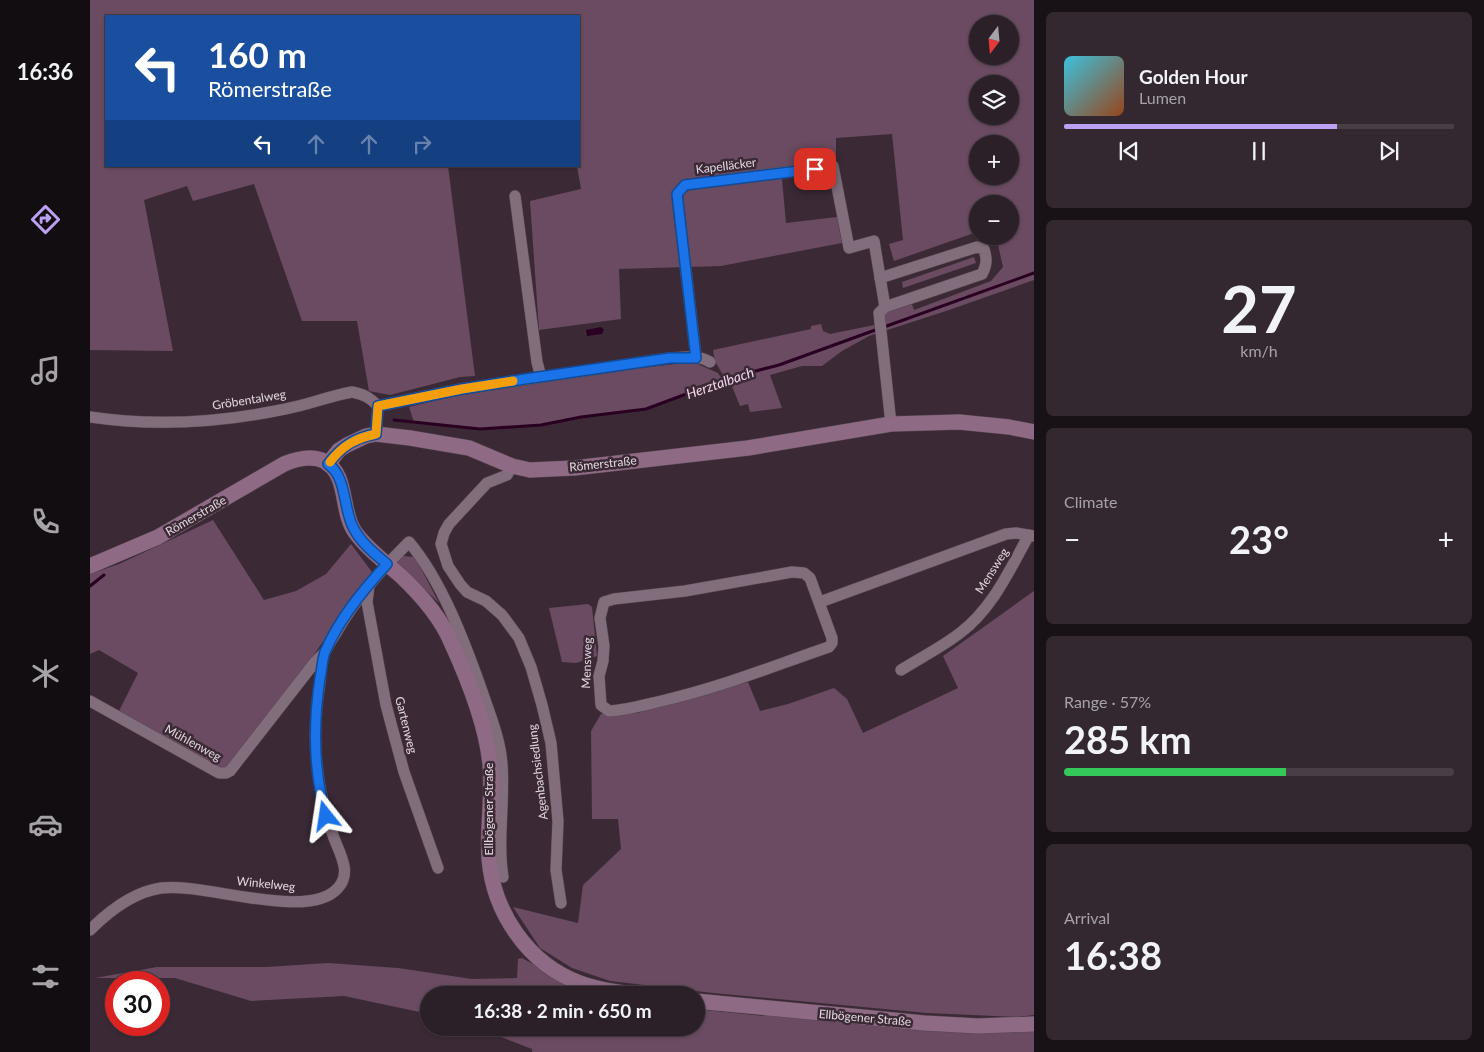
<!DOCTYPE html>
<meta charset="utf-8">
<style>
body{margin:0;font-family:Lato,sans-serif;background:#342830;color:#f1f3f6;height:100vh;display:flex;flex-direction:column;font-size:19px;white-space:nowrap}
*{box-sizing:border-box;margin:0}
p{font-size:16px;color:#a6a3a8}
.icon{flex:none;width:28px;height:28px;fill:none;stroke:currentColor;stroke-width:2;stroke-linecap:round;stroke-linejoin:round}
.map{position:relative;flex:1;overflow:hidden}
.details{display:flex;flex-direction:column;gap:12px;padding:12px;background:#181216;width:450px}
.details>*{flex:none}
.guide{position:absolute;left:15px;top:15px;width:475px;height:152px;border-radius:0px;box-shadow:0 1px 4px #0004,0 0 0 1px #483e45;background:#1a4fa0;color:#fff;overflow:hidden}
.needle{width:32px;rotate:196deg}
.controls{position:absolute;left:879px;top:15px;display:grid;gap:10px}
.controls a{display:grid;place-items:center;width:50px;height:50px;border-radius:50%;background:#2c2028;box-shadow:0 1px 4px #0004,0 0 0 1px #483e45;font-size:25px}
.speed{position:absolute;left:15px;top:971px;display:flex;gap:10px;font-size:25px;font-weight:700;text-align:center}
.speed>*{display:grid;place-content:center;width:65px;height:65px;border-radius:50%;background:#2c2028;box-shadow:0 1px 4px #0004,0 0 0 1px #483e45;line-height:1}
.speed .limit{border:8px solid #d22;background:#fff;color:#111}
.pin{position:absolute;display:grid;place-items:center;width:42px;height:42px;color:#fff;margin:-21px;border-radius:10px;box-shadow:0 2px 8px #0006}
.me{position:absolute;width:55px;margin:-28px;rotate:345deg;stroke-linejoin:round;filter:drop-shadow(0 0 4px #0008)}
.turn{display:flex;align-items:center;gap:18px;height:105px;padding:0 20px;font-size:22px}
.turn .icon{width:65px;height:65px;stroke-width:2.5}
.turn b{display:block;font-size:35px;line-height:42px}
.lanes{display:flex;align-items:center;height:48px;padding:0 20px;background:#0003;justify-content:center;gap:25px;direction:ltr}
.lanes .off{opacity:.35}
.big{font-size:38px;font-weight:700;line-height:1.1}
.details .card{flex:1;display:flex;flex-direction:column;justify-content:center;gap:8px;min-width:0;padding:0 18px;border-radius:8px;background:#342830}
.details .dial{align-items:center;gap:0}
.dial b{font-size:65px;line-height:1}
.song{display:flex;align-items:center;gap:15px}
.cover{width:60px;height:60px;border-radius:8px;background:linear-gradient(135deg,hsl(190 70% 55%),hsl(20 70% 35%))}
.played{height:5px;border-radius:2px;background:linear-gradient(90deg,#bca0f2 70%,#483e45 70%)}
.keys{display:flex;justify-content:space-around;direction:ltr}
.heat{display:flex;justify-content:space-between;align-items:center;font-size:28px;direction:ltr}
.charge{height:8px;border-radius:4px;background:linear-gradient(90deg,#34c759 57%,#483e45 0)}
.trip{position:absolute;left:330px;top:986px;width:285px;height:50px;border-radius:25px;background:#2c2028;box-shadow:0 1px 4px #0004,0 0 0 1px #483e45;font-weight:700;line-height:50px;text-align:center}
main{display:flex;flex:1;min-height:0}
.tab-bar{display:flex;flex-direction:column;width:90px;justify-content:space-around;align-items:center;background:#120d10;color:#a6a3a8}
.tab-bar .icon{width:35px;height:35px}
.tab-bar .on{color:#bca0f2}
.tab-bar b{font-size:22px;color:#f1f3f6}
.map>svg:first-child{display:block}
</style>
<main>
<nav class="tab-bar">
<b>16:36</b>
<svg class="icon on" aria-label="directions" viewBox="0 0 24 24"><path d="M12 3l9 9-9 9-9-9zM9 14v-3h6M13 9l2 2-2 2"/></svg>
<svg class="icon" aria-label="music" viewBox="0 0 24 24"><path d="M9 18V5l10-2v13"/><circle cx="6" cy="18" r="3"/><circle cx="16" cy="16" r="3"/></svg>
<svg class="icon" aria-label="phone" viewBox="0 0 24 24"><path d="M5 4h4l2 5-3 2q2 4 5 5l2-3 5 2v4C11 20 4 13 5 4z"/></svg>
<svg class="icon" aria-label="climate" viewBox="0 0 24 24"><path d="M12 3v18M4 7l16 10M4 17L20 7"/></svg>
<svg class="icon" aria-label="car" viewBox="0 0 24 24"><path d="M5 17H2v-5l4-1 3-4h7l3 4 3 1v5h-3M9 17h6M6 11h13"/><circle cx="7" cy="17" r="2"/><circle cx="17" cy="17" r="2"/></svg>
<svg class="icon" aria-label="filters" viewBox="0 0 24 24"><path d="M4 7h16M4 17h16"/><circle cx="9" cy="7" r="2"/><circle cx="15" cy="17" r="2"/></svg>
</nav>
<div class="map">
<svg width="944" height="1052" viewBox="0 0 944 1052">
<rect width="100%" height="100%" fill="#3b2a36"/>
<g fill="#6a4b61" fill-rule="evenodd">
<path d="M0 0H944V280L859 310 779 336 752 351 732 366H712L680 375 692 408 660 412 658 404 650 406 641 384 634 377 625 361 623 350 721 329V326L731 324 733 331 740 334 789 324 795 313 822 304 824 310 901 281 913 267 906 236H920V204H888L887 232 804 261 799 244 813 240 802 134 746 138V161L691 168 696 223 747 217 752 243 631 266 529 269 531 319 449 330 440 201 491 189 487 166H489V16H16V166H358L385 376 370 377 300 395 279 391 267 321H212L164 184 103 201 97 186 54 200 83 351 0 350ZM888 24H920V56H888ZM888 84H920V116H888ZM888 144H920V176H888Z"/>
<path d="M884 257 886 263 813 288 812 282Z"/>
<path d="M603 362 628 373 633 381 556 409 491 417 451 425 390 429 324 422 319 407 381 392 516 372Z"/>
<path d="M123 520 174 600 206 591 236 574 261 544 282 572 142 771 114 769 26 717 48 673 9 650 0 654V574L29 564Z"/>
<path d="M313 556 325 557 349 603 307 563Z"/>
<path d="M944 591V1015L927 1017 837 1013 623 993 520 981 482 968 450 948 423 907 488 923 493 885 531 849 528 819H502L501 731 511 714 547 713 658 682 670 711 698 704 744 688 757 699 773 733 868 688 853 656Z"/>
<path d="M498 604 502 607 507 656 486 663 472 662 459 608Z"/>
<path d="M432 958 499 995H339V1014L254 996 161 1001 85 978H5L67 967H176L238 963 308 968 382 979 427 978 428 959Z"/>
<path d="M606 1009 675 1016 676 1009 944 1024V1052H442V1049L388 1028H606Z"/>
</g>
<path fill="#290021" d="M511 327 514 330 512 334 497 336 496 330Z"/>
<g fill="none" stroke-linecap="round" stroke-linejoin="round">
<g stroke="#290021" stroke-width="3">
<path d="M794 327 944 273"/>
<path d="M304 420 390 429 451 425 491 417 556 409 642 377 689 365 788 329"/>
<path d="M0 586 14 575"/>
</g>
<defs>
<g id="street">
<path d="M425 196 447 362 451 377"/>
<path d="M790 278 887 247 894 249C897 259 897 265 892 274L795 307 789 313 801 424"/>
<path d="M606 357 587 194 595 185 743 166 759 248 784 241 795 307"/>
<path d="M288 406 372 389 580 358C594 357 608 355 620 362"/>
<path d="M0 417C67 427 129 423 195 409 218 405 239 396 262 392 274 394 280 398 288 406L286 434"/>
<path d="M422 466 417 475 397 483 359 524 354 533 351 544 358 566 370 584 377 592 396 601 412 615 429 638 441 667 452 705 461 743 468 821 466 870 471 903"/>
<path d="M702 572 714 573 720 578 742 638V643L739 647C683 666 629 688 571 701 554 705 537 710 519 711L511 705 509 676 513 661 514 646 510 618 514 602 524 599 595 591Z"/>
<path d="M279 585 277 602 296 705 314 772 348 868"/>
<path d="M730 602 916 534 926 533 944 536"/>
<path d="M811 670C830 658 852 647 870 633 903 608 920 569 939 535"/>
<path d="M0 701 129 773H136L140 771 225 662 234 653"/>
<path d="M0 930C19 911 43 892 71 888 114 882 218 922 248 888 262 873 250 854 244 838 225 788 221 736 230 682 231 673 231 661 235 652 238 646 242 639 246 633 266 598 291 570 319 542 352 581 375 643 392 691 400 715 410 738 412 764 415 802 407 840 413 877"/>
</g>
<g id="secondary">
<path d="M238 464 249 450 257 445 276 436 286 434 320 438 379 448 422 466 440 470 484 468 658 448 801 424 869 422 919 427 944 432"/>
<path d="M0 566 68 537 194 464C206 459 221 455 234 461 259 474 250 511 265 532 277 549 295 562 311 576 331 595 350 616 361 642 378 679 396 723 400 764 403 795 397 827 399 858 403 912 438 964 490 983 510 990 531 993 552 995"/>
<path d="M606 1001 834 1023 888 1026 944 1024"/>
</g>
</defs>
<use href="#street" stroke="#584953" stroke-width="12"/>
<use href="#secondary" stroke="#584953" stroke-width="16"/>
<use href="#street" stroke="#816d7b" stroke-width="11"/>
<use href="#secondary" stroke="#8f6a85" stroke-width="15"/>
</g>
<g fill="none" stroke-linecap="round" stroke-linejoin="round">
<defs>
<path id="route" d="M236 816C223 770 223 725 230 678 232 670 232 660 235 652 249 619 273 590 297 564 285 554 270 542 263 527 253 508 257 477 238 464 252 446 264 438 286 434L288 406 372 389 435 379 580 358H606L587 194 595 185 725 169"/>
</defs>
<use href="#route" stroke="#114b97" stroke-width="12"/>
<use href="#route" stroke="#1a73e8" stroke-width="9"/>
<path stroke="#f59e0b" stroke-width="9" d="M240 462C252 446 266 438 286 434L288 406 372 389 423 381"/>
</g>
<g text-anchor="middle" stroke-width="5" stroke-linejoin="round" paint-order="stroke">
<g font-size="12" fill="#e3d8df" stroke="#3b2a36">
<text transform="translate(636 166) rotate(-7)" y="4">Kapelläcker</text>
<text transform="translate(159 400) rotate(-9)" y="4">Gröbentalweg</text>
<text transform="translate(513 464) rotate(-6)" y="4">Römerstraße</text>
<text transform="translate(106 516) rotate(-30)" y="4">Römerstraße</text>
<text transform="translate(902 571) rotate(-58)" y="4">Mensweg</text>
<text transform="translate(497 663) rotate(-88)" y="4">Mensweg</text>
<text transform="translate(316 725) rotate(76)" y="4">Gartenweg</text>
<text transform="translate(103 743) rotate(29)" y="4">Mühlenweg</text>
<text transform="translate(448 772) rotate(-97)" y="4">Agenbachsiedlung</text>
<text transform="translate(399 809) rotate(-90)" y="4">Ellbögener Straße</text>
<text transform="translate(176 884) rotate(6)" y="4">Winkelweg</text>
<text transform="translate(775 1018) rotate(5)" y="4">Ellbögener Straße</text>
</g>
<g font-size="14" font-style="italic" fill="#f6d6ec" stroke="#3b2a36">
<text transform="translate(630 383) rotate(-19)" y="5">Herztalbach</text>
</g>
</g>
</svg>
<div class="controls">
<a><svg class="needle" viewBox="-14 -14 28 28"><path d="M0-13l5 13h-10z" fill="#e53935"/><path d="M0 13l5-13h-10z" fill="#a6a3a8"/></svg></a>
<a><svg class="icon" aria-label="layers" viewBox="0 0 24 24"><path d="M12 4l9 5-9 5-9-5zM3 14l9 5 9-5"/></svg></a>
<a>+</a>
<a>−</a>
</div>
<div class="speed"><div class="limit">30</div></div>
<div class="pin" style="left:725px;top:169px;background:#d93025"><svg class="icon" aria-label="arrive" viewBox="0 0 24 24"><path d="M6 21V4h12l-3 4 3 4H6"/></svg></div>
<svg class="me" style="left:236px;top:816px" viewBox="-20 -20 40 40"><path d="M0-17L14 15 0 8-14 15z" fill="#1a73e8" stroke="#fff" stroke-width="4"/></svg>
<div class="trip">16:38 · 2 min · 650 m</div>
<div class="guide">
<div class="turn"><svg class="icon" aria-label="left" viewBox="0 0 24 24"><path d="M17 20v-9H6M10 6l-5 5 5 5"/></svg><div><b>160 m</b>Römerstraße</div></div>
<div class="lanes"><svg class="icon" aria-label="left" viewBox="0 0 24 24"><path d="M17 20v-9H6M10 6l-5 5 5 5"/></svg><svg class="icon off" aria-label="ahead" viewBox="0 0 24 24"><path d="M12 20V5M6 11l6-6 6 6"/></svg><svg class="icon off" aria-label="ahead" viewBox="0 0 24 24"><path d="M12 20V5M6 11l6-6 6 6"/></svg><svg class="icon off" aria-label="right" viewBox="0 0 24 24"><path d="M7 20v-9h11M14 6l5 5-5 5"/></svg></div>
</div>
</div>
<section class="details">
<div class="card">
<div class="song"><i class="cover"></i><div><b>Golden Hour</b><p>Lumen</p></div></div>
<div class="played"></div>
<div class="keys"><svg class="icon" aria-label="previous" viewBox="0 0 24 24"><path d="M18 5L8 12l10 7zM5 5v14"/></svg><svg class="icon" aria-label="pause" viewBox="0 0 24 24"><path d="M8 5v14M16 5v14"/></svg><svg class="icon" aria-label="next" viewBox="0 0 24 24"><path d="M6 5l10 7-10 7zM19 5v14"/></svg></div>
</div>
<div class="card dial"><b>27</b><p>km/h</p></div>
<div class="card"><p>Climate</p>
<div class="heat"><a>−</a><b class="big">23°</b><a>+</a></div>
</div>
<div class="card"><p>Range · 57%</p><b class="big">285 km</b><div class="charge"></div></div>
<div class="card"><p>Arrival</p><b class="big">16:38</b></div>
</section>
</main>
